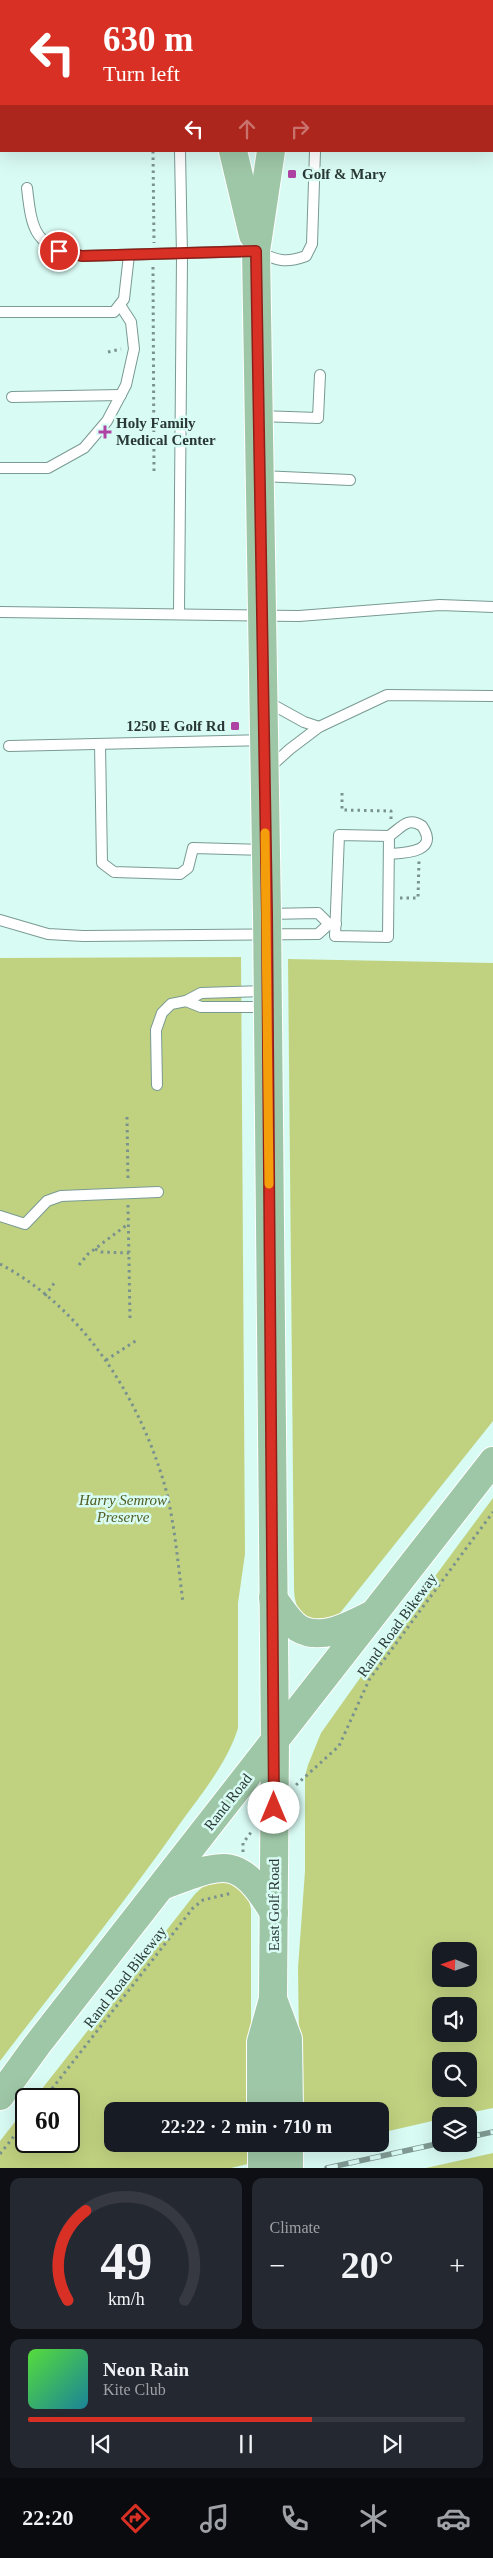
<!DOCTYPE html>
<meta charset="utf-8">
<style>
body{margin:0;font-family:Georgia,serif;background:#242831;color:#f1f3f6;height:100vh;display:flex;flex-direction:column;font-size:19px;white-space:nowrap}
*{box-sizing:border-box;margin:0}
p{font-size:16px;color:#9ea1a6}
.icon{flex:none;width:28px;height:28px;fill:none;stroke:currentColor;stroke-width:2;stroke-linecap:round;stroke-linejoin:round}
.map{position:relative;height:2168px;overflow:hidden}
.drawer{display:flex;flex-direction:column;gap:10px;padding:10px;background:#0d0f14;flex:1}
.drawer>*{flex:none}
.hud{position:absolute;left:0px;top:0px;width:494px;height:152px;box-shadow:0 5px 20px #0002;background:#d93025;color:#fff;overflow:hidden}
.needle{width:32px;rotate:272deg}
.tools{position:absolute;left:432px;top:1942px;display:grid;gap:10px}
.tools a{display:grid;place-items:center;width:45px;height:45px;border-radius:10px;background:#171b24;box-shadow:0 5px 20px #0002;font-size:25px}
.speed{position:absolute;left:15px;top:2088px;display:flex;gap:10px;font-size:25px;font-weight:700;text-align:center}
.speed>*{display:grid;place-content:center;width:65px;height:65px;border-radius:50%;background:#171b24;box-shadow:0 5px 20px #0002;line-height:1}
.speed .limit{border:2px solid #111;border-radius:8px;background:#fff;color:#111}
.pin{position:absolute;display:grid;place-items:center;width:42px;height:42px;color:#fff;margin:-21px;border:2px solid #fff;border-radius:50%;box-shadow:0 1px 5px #0007}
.me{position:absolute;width:55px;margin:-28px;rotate:0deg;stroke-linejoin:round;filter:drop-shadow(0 0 4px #0008)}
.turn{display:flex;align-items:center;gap:18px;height:105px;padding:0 20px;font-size:22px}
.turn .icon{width:65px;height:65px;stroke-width:2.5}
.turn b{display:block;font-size:35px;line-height:42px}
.lanes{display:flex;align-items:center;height:48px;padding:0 20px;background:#0003;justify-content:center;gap:25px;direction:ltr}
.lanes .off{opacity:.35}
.big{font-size:38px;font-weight:600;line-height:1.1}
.drawer .card{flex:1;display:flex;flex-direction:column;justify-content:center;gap:8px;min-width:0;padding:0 18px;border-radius:10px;background:#242831}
.drawer .dial{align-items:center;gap:0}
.dial svg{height:130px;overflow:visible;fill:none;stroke:#363941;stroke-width:7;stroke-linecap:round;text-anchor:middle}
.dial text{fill:#f1f3f6;stroke:none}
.song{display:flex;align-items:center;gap:15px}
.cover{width:60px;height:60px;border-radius:8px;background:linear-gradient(135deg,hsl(110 70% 55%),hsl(190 70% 35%))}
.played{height:5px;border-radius:2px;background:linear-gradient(90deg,#d93025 65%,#363941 65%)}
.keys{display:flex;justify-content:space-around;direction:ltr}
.heat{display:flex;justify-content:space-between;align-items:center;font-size:28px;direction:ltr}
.drawer .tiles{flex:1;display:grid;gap:10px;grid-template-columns:1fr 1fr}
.card:last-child{grid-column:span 2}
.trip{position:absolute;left:104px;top:2102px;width:285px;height:50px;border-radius:10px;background:#171b24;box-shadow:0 5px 20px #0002;font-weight:600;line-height:50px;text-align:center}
.tab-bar{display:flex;height:80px;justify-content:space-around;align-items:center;background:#090b0e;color:#9ea1a6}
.tab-bar .icon{width:35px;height:35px}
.tab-bar .selected{color:#d93025}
.tab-bar b{font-size:22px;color:#f1f3f6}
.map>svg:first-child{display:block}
</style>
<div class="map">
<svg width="493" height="2168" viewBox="0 0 493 2168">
<rect width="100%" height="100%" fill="#d8fbf3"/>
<g fill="#c0d280" fill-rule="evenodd">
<path d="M241 957 245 1554 238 1603V1728C227 1764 201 1794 179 1825 123 1905 60 1982 0 2061V958Z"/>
<path d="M288 959 493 963V1421L340 1613C326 1625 302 1624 296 1603 294 1597 294 1590 294 1583Z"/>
<path d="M493 1498V2108L454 2116H441V2119L380 2133V2111H300L298 1968 305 1871V1776L308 1765 321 1733 370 1664ZM441 1951H469V1979H441ZM441 2006H469V2034H441ZM441 2061H469V2089H441Z"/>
<path d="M225 1876 247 1893 251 1909V2111H112V2144H252V2163L231 2168H0V2141L26 2108V2141H69V2099H34L195 1894 207 1883Z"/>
<path d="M493 2153V2168H426Z"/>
</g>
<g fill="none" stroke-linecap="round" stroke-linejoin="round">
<defs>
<g id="lane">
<path d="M178 0V1"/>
<path d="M457 0V1"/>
<path d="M27 188C32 233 35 246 82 256L256 251C277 260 284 264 306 256L312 244 315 151"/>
<path d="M0 312H114L124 299 129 255"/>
<path d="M12 397 121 395"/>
<path d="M259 416 318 418 320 375"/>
<path d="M0 468H48L84 448 107 421 126 385 134 349 131 322 120 305"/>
<path d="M261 476 350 480"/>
<path d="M0 612 299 616 440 605 493 607"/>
<path d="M179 613 182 256 180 151"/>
<path d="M266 701 304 722 319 727"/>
<path d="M100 744 102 863 114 872 180 874 188 868 193 848 265 850"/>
<path d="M9 746 263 740"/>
<path d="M269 768 290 749 319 727 387 695 493 696"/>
<path d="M339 835 389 836 388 937 335 936Z"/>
<path d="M389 854C405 853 440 852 422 826 408 816 401 828 389 836"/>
<path d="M267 914 318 913 329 924"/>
<path d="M0 920 48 934 83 936 318 934 329 924H336"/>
<path d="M186 1001 201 1007H266"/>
<path d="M157 1085 156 1030 162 1013 171 1004 186 1001 201 993 267 991"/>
<path d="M0 1216 25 1224 47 1201 61 1196 158 1192"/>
</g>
<path id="street" d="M492 136H493"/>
<g id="primary">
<path d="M228 0V1"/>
<path d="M273 1V0"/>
<path d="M233 151 253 235"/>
<path d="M273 1598C280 1607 288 1621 298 1628 321 1642 351 1625 371 1615"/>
<path d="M164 1885C224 1863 238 1853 274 1913"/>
<path d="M273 1999 288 2039 289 2111"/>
<path d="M0 2096 37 2045 493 1461"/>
<path d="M261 2111V2042L273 1999 275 1743 267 914 256 251 271 151"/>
<path d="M262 2144V2168"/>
<path d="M289 2144V2168"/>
</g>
</defs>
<use href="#lane" stroke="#799a93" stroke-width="12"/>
<use href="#street" stroke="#799a93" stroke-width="21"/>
<use href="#primary" stroke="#fff" stroke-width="30"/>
<g stroke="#7a928d" stroke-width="3" stroke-dasharray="2.5 4" stroke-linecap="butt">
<path d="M150 0V1"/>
<path d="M153 151 154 243"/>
<path d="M153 267 154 471"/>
<path d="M108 352 121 349"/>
<path d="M342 793V810L391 811V819"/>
<path d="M400 898H418L419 860"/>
<path d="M127 1117 128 1181"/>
<path d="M128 1205 130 1319"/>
<path d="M95 1249 101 1252 129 1253"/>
<path d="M0 1264C84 1308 141 1400 166 1490 175 1526 178 1565 183 1602"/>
<path d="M79 1265 88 1254 128 1224"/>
<path d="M45 1296 55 1282"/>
<path d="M106 1360 137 1340"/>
<path d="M296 1785 339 1746 369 1680 493 1512"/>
<path d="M243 1852V1843L252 1831"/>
<path d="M44 2099 193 1908 203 1900 232 1893"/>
<path d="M0 2154 26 2121"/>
</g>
<use href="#lane" stroke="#fff" stroke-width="10"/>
<use href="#street" stroke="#fff" stroke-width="19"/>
<use href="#primary" stroke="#9ec7a7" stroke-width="28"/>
<defs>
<g id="rail">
<path d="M469 2137 493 2132"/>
<path d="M327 2168 441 2143"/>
</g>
</defs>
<use href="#rail" stroke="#809993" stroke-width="5.5"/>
<use href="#rail" stroke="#d8fbf3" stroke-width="4" stroke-dasharray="11" stroke-linecap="butt"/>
</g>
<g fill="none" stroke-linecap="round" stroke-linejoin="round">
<defs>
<path id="route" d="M59 251 82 256 256 251 267 914 274 1808"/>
</defs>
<use href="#route" stroke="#8d1f18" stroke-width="12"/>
<use href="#route" stroke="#d93025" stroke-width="9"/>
<path stroke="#f59e0b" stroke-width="9" d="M265 833 269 1184"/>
</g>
<g fill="#af43a3" stroke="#d8fbf3" stroke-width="2">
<rect x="287" y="169" width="10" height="10" rx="2.5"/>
<path d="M102.5 424.5h5v5h5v5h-5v5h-5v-5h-5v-5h5z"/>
<rect x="230" y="721" width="10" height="10" rx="2.5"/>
</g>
<g text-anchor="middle" stroke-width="5" stroke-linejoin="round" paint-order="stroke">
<g font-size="15" font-weight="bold" fill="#2a3835" stroke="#d8fbf3" text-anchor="start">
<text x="302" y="179">Golf &amp; Mary</text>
<text x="116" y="428">Holy Family<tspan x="116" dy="17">Medical Center</tspan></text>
<text x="225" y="731" text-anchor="end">1250 E Golf Rd</text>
</g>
<g font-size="15" font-style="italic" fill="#515c20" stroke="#d8fbf3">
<text x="123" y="1505">Harry Semrow<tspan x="123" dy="17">Preserve</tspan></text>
</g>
<g font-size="15" fill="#2a3835" stroke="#d8fbf3">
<text transform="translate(397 1625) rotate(-54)" y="5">Rand Road Bikeway</text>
<text transform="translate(228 1802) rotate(-52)" y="5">Rand Road</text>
<text transform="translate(274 1905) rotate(-90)" y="5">East Golf Road</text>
<text transform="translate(125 1977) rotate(-52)" y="5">Rand Road Bikeway</text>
</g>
</g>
</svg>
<div class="tools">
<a><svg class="needle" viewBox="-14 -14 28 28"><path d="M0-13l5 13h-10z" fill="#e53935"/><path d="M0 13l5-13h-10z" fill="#9ea1a6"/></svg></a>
<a><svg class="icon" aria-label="sound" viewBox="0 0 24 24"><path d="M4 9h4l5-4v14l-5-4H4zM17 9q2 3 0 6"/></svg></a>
<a><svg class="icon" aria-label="search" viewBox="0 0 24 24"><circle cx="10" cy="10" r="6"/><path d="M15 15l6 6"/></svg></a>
<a><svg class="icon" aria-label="layers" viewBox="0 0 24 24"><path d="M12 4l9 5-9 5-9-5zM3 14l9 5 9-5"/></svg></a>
</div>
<div class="speed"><div class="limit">60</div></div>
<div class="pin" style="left:59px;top:251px;background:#d93025"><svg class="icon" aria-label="arrive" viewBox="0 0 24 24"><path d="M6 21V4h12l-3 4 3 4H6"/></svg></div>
<svg class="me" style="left:274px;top:1808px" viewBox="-20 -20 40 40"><circle r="19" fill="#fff"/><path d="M0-13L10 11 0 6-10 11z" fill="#d93025"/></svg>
<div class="trip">22:22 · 2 min · 710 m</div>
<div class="hud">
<div class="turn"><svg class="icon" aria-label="left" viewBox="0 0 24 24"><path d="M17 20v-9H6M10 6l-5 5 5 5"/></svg><div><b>630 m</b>Turn left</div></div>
<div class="lanes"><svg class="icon" aria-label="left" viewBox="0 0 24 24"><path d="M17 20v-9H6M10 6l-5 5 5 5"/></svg><svg class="icon off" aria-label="ahead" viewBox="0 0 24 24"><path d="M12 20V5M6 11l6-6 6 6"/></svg><svg class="icon off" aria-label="right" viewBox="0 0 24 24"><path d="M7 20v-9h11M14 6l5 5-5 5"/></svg></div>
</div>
</div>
<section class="drawer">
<div class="tiles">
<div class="card dial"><svg viewBox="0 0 100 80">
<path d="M14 69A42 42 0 1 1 86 69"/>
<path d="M14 69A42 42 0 0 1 25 14" stroke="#d93025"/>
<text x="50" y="56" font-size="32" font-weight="700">49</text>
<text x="50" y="72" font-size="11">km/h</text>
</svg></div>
<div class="card"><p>Climate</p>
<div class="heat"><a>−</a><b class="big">20°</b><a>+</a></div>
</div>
<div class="card">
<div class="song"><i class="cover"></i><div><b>Neon Rain</b><p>Kite Club</p></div></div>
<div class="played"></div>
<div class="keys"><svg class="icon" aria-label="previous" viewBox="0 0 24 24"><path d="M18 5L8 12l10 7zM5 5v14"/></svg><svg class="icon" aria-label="pause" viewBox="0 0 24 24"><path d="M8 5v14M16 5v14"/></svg><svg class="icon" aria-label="next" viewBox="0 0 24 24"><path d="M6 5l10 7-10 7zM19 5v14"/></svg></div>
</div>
</div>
</section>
<nav class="tab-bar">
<b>22:20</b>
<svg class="icon selected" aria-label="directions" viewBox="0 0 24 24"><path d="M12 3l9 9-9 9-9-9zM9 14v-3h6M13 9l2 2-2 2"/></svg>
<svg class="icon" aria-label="music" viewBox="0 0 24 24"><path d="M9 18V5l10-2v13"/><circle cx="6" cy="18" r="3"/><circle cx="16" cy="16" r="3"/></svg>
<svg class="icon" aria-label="phone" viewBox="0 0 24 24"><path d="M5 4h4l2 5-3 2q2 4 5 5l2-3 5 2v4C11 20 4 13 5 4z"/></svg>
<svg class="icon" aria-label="climate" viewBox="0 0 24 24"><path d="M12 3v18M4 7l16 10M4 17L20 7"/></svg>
<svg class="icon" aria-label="car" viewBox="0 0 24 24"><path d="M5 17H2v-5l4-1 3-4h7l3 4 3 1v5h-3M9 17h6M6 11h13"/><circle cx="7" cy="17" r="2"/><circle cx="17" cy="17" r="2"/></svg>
</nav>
